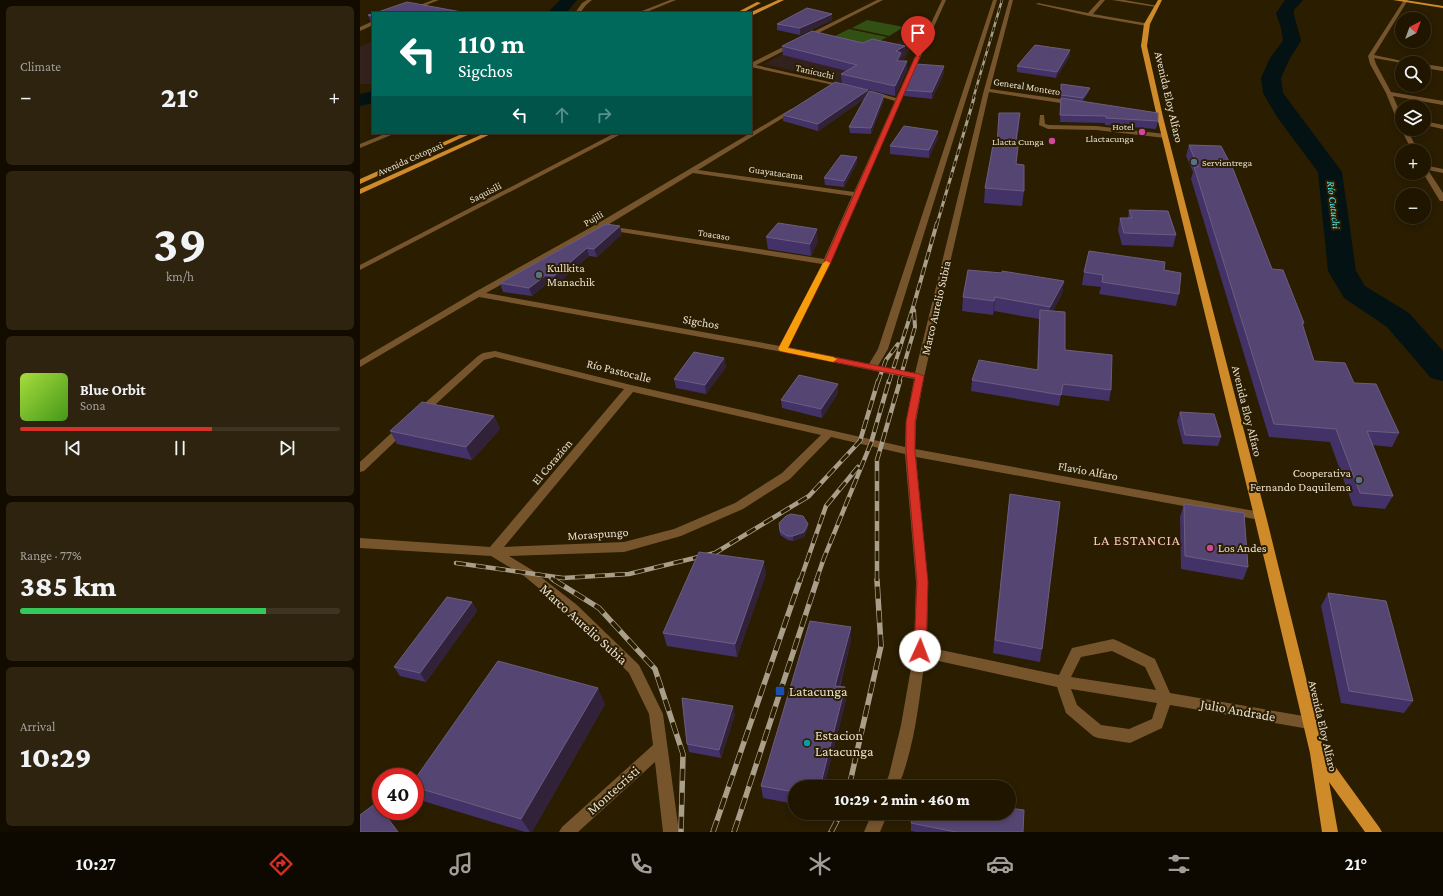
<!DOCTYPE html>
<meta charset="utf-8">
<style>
body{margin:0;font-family:"Crimson Pro",serif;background:#2d230f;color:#f1f3f6;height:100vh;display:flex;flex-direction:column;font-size:15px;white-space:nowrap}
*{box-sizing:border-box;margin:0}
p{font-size:13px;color:#a29f99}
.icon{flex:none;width:22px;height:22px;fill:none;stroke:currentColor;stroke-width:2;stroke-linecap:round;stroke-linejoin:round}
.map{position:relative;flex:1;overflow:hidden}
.details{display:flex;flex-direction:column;gap:6px;padding:6px;background:#120c00;width:360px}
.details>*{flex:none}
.banner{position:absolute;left:12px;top:12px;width:380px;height:122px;border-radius:0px;box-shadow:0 2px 6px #0003,0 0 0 1px #3d3522;background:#00695c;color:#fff;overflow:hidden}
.needle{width:26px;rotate:41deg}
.buttons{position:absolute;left:1035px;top:12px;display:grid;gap:8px}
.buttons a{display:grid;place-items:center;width:36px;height:36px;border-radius:50%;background:#201600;box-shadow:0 2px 6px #0003,0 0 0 1px #3d3522;font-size:20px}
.speed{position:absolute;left:12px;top:768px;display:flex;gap:8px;font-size:20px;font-weight:700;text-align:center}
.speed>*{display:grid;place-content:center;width:52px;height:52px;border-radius:50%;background:#201600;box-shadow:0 2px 6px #0003,0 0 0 1px #3d3522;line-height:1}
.speed .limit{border:6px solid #d22;background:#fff;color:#111}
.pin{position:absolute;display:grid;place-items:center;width:34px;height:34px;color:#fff;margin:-41px -17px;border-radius:50% 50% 50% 0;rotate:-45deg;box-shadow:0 0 4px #0007}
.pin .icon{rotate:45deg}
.me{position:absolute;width:44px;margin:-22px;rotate:2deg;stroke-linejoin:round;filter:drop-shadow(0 0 3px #0008)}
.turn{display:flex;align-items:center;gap:14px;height:84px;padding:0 20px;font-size:18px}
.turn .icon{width:52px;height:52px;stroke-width:2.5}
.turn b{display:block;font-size:28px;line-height:34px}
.lanes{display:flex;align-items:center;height:38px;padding:0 20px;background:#0003;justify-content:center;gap:20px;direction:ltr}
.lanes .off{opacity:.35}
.big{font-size:30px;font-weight:800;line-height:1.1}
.details .widget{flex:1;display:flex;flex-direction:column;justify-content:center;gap:6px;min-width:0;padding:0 14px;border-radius:6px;background:#2d230f}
.details .dial{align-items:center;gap:0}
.dial b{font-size:52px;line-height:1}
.song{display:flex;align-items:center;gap:12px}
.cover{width:48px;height:48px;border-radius:6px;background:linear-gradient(135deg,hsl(80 70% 55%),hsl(100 70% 35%))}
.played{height:4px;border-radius:2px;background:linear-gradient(90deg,#d93025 60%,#3d3522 60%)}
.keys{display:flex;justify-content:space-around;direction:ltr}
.heat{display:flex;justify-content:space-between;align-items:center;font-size:22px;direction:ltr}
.charge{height:6px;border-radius:3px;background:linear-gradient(90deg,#34c759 77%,#3d3522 0)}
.trip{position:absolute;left:428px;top:780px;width:228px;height:40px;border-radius:20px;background:#201600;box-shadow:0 2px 6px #0003,0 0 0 1px #3d3522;font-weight:800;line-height:40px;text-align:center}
.tabs{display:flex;height:64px;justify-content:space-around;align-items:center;background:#0d0900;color:#a29f99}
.tabs .icon{width:28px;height:28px}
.tabs .selected{color:#d93025}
.tabs b{font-size:18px;color:#f1f3f6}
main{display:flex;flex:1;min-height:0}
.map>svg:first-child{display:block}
</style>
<main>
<section class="details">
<div class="widget"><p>Climate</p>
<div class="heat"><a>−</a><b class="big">21°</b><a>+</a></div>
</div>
<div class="widget dial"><b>39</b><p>km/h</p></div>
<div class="widget">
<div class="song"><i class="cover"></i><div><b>Blue Orbit</b><p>Sona</p></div></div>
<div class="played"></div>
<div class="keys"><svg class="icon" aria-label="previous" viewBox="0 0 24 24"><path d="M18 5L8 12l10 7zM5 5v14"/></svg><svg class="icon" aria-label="pause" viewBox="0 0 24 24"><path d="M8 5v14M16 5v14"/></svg><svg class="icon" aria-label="next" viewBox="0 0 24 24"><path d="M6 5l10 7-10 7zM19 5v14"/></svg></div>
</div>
<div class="widget"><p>Range · 77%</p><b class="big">385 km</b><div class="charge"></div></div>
<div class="widget"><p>Arrival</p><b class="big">10:29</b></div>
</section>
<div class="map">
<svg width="1083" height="832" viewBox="0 0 1083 832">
<rect width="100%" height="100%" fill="#2a1d00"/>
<g fill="#33211d">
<path d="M457 35 524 50 542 40 553 43 527 93 404 64Z"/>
<path d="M13 41V84H0V47Z"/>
</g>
<g fill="#324f14">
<path d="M507 20 544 27 529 36 492 28Z"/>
<path d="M489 29 527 37 511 46 473 37Z"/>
</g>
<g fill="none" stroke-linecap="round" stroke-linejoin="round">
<g fill="#051213" fill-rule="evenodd">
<path d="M200 0H217L206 13H187Z"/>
<path d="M925 0H943L934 10C933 17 940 33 941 41L930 58 921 78 923 93 982 172 996 271 1005 286 1049 313 1083 351V381L1071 378 1027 327 984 298 968 271 958 172 917 117 903 93 901 78 910 58 923 41 921 28 916 13Z"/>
<path d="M13 91V103L0 106V94Z"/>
</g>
<g fill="#76552d" fill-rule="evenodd">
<path d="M73 0H79L46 13H39Z"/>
<path d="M227 0H232L226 5 220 13H215L222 3Z"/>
<path d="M310 0H316L284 13H277Z"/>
<path d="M517 0H523L396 65 487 86V88L391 67V63Z"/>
<path d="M582 0H586L541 100 471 262 428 347 509 364 518 349 633 0H637L528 349 518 366 555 373 624 90 649 0H653L630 89 714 101 717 103 714 105 629 92 564 377 556 422 555 449 900 512 904 513 906 516 904 519 900 520 556 457 568 582 567 647 699 675 712 648 753 639 758 641 795 659 810 693 949 717 954 718 956 723 954 728 949 729 810 705 802 728 770 743 738 738 733 736 706 713 697 687 565 658C559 701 555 747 538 787H524L529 775 541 725 554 651 556 582 545 454 471 437 430 479 383 509 321 536 264 552 149 556 172 570 217 605 279 665 303 714 319 832H303L295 762 218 832H199L202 827 293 745 289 714 269 673 209 613 164 576 131 556 0 548V538L130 547 264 389 135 357 124 360 65 414H57L56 412 57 410 118 356 123 353 135 351 271 385 545 447 546 422 554 379 423 352 119 297 0 367V360L115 292 235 225 431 109 436 110 338 170 494 192 535 101 508 93 511 91 536 98ZM333 173 492 196 464 259 248 226 244 228 248 230 462 264 420 346 126 293 241 229ZM273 392 461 435 422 473 375 503 314 529 264 542 144 547ZM752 651 785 667 796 690 711 677 721 657ZM711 689 797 703 792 719 769 729 741 725 717 705Z"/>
<path d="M740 0H745L733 14 790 24 787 26 729 16 676 4 678 3 728 13Z"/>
<path d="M752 0H764L798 6 796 7Z"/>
<path d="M1044 0H1048L1014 55 1052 63H1042L1014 58 1016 64 1031 92 1083 101V105L1033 96 1042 117V127L1039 125 1026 93 1010 64 1008 56Z"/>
<path d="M13 21V25L0 31V27Z"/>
<path d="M1064 64 1083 67V71L1064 68Z"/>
<path d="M680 115H684L685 124 689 125 736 126 805 134 808 136 805 138 736 130 688 129 679 125Z"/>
<path d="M1064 121 1083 125V129L1064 125Z"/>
<path d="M1042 128V129H1047L1058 151H1052L1041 129Z"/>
<path d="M27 133H36L0 148V144Z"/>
<path d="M255 133H263L0 270V265Z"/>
<path d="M1064 165 1083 169V173L1068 170 1083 193V201H1080L1063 173Z"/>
<path d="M43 425 47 426 48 428 47 430 4 471 0 472V462L39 426Z"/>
<path d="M512 813H528L520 832H504Z"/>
</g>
<g fill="#cf8a2a" fill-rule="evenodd">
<path d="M418 0H424L393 15H391V13H389Z"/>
<path d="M798 0H802L790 24 787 46 803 117 906 516 964 751 1019 827 1022 832H1005L969 782 978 832H962L950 753 894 516 797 117 781 46 784 24Z"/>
<path d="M1033 0H1045L1083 6V8Z"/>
<path d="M397 2 401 3 382 13H376Z"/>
<path d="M104 133H112L0 184V179Z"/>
<path d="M125 133H133L0 194V189Z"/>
</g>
<defs>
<path id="rail-far4" d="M613 99 642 0"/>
<path id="rail-far3" d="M577 224 614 98"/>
<g id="rail-far2">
<path d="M518 382 526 360 538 344"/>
<path d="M529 382 554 304 577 223"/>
<path d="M539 382 555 327 554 310"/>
</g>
<g id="rail-far1">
<path d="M96 563 203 578 269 574 355 553 449 496 500 441 518 381"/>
<path d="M191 578 196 581"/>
<path d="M440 581 466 506 498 467"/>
<path d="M456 581 464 558 511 443 529 381"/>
<path d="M517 581V460L540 381"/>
</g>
<g id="rail">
<path d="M194 580 239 608 295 669 323 754 321 832"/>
<path d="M489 787 521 646 517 580"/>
<path d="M353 832 440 580"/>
<path d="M374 832 457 580"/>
<path d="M471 832 481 813"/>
</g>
</defs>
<use href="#rail-far4" stroke="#a89e89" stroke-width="2.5"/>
<use href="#rail-far3" stroke="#a89e89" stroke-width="3"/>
<use href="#rail-far2" stroke="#a89e89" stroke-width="4"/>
<use href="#rail-far1" stroke="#a89e89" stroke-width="4.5"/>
<use href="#rail" stroke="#a89e89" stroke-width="5.5"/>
<use href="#rail-far4" stroke="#2a1d00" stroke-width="1.5" stroke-dasharray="5" stroke-linecap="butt"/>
<use href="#rail-far3" stroke="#2a1d00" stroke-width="2" stroke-dasharray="6" stroke-linecap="butt"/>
<use href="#rail-far2" stroke="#2a1d00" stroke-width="2.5" stroke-dasharray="8" stroke-linecap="butt"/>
<use href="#rail-far1" stroke="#2a1d00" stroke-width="3" stroke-dasharray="10" stroke-linecap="butt"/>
<use href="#rail" stroke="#2a1d00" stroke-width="4" stroke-dasharray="12" stroke-linecap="butt"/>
</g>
<g fill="#433267">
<path d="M13 14V27L8 15Z"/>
<path d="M472 14V20L440 35 417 30V24Z"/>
<path d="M503 43 545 46V55L541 57V61H547V70L535 96 482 84 481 74 487 71 423 55 422 46Z"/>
<path d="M710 56 696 78 657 72V66Z"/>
<path d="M584 66V73L572 99 544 96V90Z"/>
<path d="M701 84 729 92 723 101 798 121 796 129 745 125V123L700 122Z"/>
<path d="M508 90V92L524 95V100L511 134 490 133 489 127 504 99 458 131 423 121V115Z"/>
<path d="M659 127 656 147V164L664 191 662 206 624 203 625 188 637 146Z"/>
<path d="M578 131V138L569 158 530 154V146Z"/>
<path d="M829 145 912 269 944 323 943 326 954 361 994 383 1039 433 1032 447 1012 445 1033 496 1025 509 993 506 970 442 909 437 831 179 833 172 826 156Z"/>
<path d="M497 157V163L484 187 465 185 464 178Z"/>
<path d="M769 210 816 235 813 247 762 245 758 230 760 218H768Z"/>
<path d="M262 234 237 257 229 256 197 284 188 283 172 296 143 292 140 283 207 245Z"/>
<path d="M406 237 458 241 451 256 408 249Z"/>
<path d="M804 270 819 294 816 306 739 294 741 287 722 285 724 272Z"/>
<path d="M704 281 702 294 693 311 705 350 751 390 749 401 701 395 699 406 611 391 612 380 677 369 679 319 634 311 633 315 602 311 603 297Z"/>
<path d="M364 358 366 367 346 394 316 388 314 379Z"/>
<path d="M478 393 462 418 422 408 421 400Z"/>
<path d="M820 412 861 437 858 446 823 444 817 421Z"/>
<path d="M134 416 140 429 112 460 37 444 30 431Z"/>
<path d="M650 494 682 649 680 662 633 653Z"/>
<path d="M824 504 888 567 883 580 821 569 820 517Z"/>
<path d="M419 523 448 528 444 537 433 541 428 540 420 535Z"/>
<path d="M406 574 377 657 307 646 303 633Z"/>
<path d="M968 593 1053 701 1044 713 981 703 961 606Z"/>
<path d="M112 602 117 611 66 682 40 676 34 667Z"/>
<path d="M491 640 480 687 486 700 464 787H435V804L403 798 401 786Z"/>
<path d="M245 704 172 832H165L63 801 55 790V779Z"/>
<path d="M375 714 361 758 329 752 327 744Z"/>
<path d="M551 823 663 832H556L551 831Z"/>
</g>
<g fill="#322239">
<path d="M472 14V20L440 35V28Z"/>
<path d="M545 46V55L541 57V62L538 70 536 51Z"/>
<path d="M710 50V56L696 78 697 72Z"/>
<path d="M547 61V70L535 96V86Z"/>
<path d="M584 66V73L572 99V92Z"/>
<path d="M730 88 729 92 723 102V98Z"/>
<path d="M508 90V96L458 131V124Z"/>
<path d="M524 95V100L511 134V128Z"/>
<path d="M660 113 659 127 654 161 655 147Z"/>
<path d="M578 131V138L569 158V150Z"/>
<path d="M497 157V163L484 187V181Z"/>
<path d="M260 226 262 234 237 257 234 249Z"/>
<path d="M457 229 458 241 451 256 450 244Z"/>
<path d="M227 248 229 256 197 284 194 276Z"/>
<path d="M186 275 188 283 172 296 169 288Z"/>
<path d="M704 281 702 294 688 321 690 307Z"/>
<path d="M635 297 634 311 633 315 634 301Z"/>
<path d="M364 358 366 367 346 394 345 385Z"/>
<path d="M478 384V393L462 418 461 409Z"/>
<path d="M134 416 140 429 112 460 106 447Z"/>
<path d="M448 524V528L444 537 433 541V536Z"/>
<path d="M404 561 406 574 377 657 375 644Z"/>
<path d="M112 602 117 611 66 682 60 673Z"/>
<path d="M491 627V640L476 699 475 686Z"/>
<path d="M485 687 486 700 464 787H460Z"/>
<path d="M238 688 245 704 172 832H170L161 819Z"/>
<path d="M373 706 375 714 361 758 359 750Z"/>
<path d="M22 811H23L27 814 39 832H38Z"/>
</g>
<g fill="#554572" stroke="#6c5d80">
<path d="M47 2 107 13H15Z"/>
<path d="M447 8 472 14 440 28 417 24Z"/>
<path d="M13 14V16L8 15Z"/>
<path d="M452 31 503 43 512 39 545 46 536 51 541 53 537 61H547L535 86 481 74 497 65 422 46Z"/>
<path d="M675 45 710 50 697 72 657 66Z"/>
<path d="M556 64 584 66 572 92 544 90Z"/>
<path d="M475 82 508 90 458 124 423 115Z"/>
<path d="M701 84 730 88 723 98 701 95Z"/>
<path d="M509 91 524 95 511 128 489 127Z"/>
<path d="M701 98 798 113V121L746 118V116L700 115Z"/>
<path d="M639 113H660L655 147H658L656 164 664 165V191L625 188 633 145 637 146Z"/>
<path d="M544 126 578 131 569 150 530 146Z"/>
<path d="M829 145 861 146 873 169 912 269 923 270 944 323H942L954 361 985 363 994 383 1016 384 1039 433 1007 431 1033 496 1000 493 976 429 914 424 834 167H838Z"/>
<path d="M481 155 497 157 484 181 464 178Z"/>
<path d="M769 210 808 211 816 235 764 233 760 218H772Z"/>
<path d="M418 223 457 229 450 244 406 237Z"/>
<path d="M246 224 260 226 234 249 227 248 194 276 186 275 169 288 140 283Z"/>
<path d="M729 251 805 262 804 270 821 273 819 294 742 282 743 275 724 272Z"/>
<path d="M608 270 642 273V271L704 281 690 307 635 297 634 301 603 297Z"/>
<path d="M680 310 705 312V350L752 355 751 390 703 384 701 395 612 380 619 360 678 370Z"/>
<path d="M334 352 364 358 345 385 314 379Z"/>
<path d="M439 375 478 384 461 409 421 400Z"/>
<path d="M62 402 134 416 106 447 30 431Z"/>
<path d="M820 412 854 414 861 437 825 435Z"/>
<path d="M650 494 700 502 682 649 635 640Z"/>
<path d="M824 504 884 513 888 567 825 556Z"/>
<path d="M431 514 443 516 448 524 444 532 433 536H427L420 531 419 523 426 516Z"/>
<path d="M339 552 404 561 375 644 303 633Z"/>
<path d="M968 593 1026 601 1053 701 989 691Z"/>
<path d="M87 597 112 602 60 673 34 667Z"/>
<path d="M450 621 491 627 475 686 485 687 460 787H435V792L401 786Z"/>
<path d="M138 661 238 688 161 819 55 787V779Z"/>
<path d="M322 698 373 706 359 750 327 744Z"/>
<path d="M16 803 21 809V811H22L38 832H0V815Z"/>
<path d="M649 808 664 810 663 832H596L551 823 554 813H649Z"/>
</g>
<path fill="#d93025" stroke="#8d1f18" d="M558 55 560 57 471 262 428 348 559 374 564 376 555 422V452L568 582 566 651 564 655 560 656 556 655 554 651 557 582 546 452V422L555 378 423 352 418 349 464 262 555 57Z"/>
<path fill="#f59e0b" d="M466 261 470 263 428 348 473 357 477 359 473 362 420 351 418 349 463 263Z"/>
<g fill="#d1479c" stroke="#2a1d00" stroke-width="1.5">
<circle cx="782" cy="132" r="4"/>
<circle cx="692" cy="141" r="4"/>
<circle cx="850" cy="548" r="4"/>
</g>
<g fill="#5c6f8a" stroke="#2a1d00" stroke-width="1.5">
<circle cx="834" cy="162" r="4"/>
<circle cx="179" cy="275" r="4"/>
<circle cx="999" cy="480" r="4"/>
</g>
<rect fill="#1a4fb4" stroke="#2a1d00" stroke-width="1.5" x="415" y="686" width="10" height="10" rx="2"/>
<circle fill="#0f9aa8" stroke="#2a1d00" stroke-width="1.5" cx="447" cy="743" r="4"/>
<g text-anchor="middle" stroke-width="4" stroke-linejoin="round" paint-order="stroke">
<g font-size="10" fill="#e8dfce" stroke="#2a1d00">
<text transform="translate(455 71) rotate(13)" y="4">Tanicuchi</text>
<text transform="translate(667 86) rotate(9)" y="4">General Montero</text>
<text transform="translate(50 158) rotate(-24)" y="4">Avenida Cotopaxi</text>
<text transform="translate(416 172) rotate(8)" y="4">Guayatacama</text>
<text transform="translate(125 192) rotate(-27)" y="4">Saquisili</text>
<text transform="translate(233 218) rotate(-30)" y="4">Pujili</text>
<text transform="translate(354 234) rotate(9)" y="4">Toacaso</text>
</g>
<g font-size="10" fill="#e8dfce" stroke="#2a1d00" text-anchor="end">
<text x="774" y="130">Hotel<tspan x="774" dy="12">Llactacunga</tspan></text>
<text x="684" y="145">Llacta Cunga</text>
<text x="842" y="166" text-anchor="start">Servientrega</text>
</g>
<g font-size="11" font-style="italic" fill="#50edf2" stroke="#2a1d00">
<text transform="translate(974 205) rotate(83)" y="4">Río Cutuchi</text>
</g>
<g font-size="12" fill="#e8dfce" stroke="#2a1d00">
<text transform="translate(809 97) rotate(77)" y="4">Avenida Eloy Alfaro</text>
<text transform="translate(576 308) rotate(-77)" y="4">Marco Aurelio Subia</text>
<text transform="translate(341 322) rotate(10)" y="4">Sigchos</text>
<text transform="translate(259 371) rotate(14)" y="4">Río Pastocalle</text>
<text transform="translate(887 411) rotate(76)" y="4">Avenida Eloy Alfaro</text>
<text transform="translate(192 462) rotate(-50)" y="4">El Corazion</text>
<text transform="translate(728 471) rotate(10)" y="4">Flavio Alfaro</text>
<text transform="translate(238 534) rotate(-4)" y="4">Moraspungo</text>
<text transform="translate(963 726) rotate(77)" y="4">Avenida Eloy Alfaro</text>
</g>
<g font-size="12" fill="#e8dfce" stroke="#2a1d00" text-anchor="start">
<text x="187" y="272">Kullkita<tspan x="187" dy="14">Manachik</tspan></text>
<text x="991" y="477" text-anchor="end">Cooperativa<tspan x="991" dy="14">Fernando Daquilema</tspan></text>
<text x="858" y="552">Los Andes</text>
</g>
<g font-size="14" letter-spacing="1" fill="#fcc8c3" stroke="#2a1d00">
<text x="777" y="545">LA ESTANCIA</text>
</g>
<g font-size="14" fill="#e8dfce" stroke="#2a1d00">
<text transform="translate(224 624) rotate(42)" y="5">Marco Aurelio Subia</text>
<text transform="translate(878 710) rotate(10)" y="5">Julio Andrade</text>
<text transform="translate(253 790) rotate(-42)" y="5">Montecristi</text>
</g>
<g font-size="14" fill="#e8dfce" stroke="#2a1d00" text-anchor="start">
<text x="429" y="696">Latacunga</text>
<text x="455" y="740">Estacion<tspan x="455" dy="16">Latacunga</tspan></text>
</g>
</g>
</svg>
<div class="buttons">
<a><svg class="needle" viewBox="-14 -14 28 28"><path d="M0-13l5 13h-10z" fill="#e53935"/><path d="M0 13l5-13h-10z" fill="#a29f99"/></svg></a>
<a><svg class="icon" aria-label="search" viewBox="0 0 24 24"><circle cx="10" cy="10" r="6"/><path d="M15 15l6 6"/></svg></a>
<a><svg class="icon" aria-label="layers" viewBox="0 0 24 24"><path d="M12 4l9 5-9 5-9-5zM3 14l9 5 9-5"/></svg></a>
<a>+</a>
<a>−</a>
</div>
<div class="speed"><div class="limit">40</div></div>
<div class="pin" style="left:558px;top:57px;background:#d93025"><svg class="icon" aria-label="arrive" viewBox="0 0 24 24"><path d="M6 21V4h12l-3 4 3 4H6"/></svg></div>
<svg class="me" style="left:560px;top:651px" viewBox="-20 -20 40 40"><circle r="19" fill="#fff"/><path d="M0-13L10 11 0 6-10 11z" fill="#d93025"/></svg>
<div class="trip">10:29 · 2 min · 460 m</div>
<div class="banner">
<div class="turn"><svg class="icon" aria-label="left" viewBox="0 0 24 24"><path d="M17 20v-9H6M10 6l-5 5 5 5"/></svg><div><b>110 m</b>Sigchos</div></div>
<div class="lanes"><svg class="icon" aria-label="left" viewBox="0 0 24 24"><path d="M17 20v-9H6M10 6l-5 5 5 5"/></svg><svg class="icon off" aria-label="ahead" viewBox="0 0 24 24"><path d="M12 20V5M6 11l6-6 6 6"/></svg><svg class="icon off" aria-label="right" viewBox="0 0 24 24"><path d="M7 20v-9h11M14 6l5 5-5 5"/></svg></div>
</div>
</div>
</main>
<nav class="tabs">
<b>10:27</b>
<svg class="icon selected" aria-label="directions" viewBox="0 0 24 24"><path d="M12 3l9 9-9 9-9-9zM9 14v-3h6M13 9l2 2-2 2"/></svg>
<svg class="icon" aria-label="music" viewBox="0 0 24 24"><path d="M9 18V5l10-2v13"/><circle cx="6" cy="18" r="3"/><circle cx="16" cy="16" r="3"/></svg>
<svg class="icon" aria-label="phone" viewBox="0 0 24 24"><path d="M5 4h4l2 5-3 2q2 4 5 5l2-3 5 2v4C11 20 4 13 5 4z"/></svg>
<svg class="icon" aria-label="climate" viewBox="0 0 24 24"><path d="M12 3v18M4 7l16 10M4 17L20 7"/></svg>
<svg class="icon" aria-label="car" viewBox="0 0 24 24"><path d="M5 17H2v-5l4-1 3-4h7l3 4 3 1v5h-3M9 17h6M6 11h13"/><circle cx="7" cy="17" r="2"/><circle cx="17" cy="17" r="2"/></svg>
<svg class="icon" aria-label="filters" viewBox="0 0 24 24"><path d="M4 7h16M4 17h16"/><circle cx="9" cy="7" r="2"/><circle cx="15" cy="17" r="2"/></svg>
<b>21°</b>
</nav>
